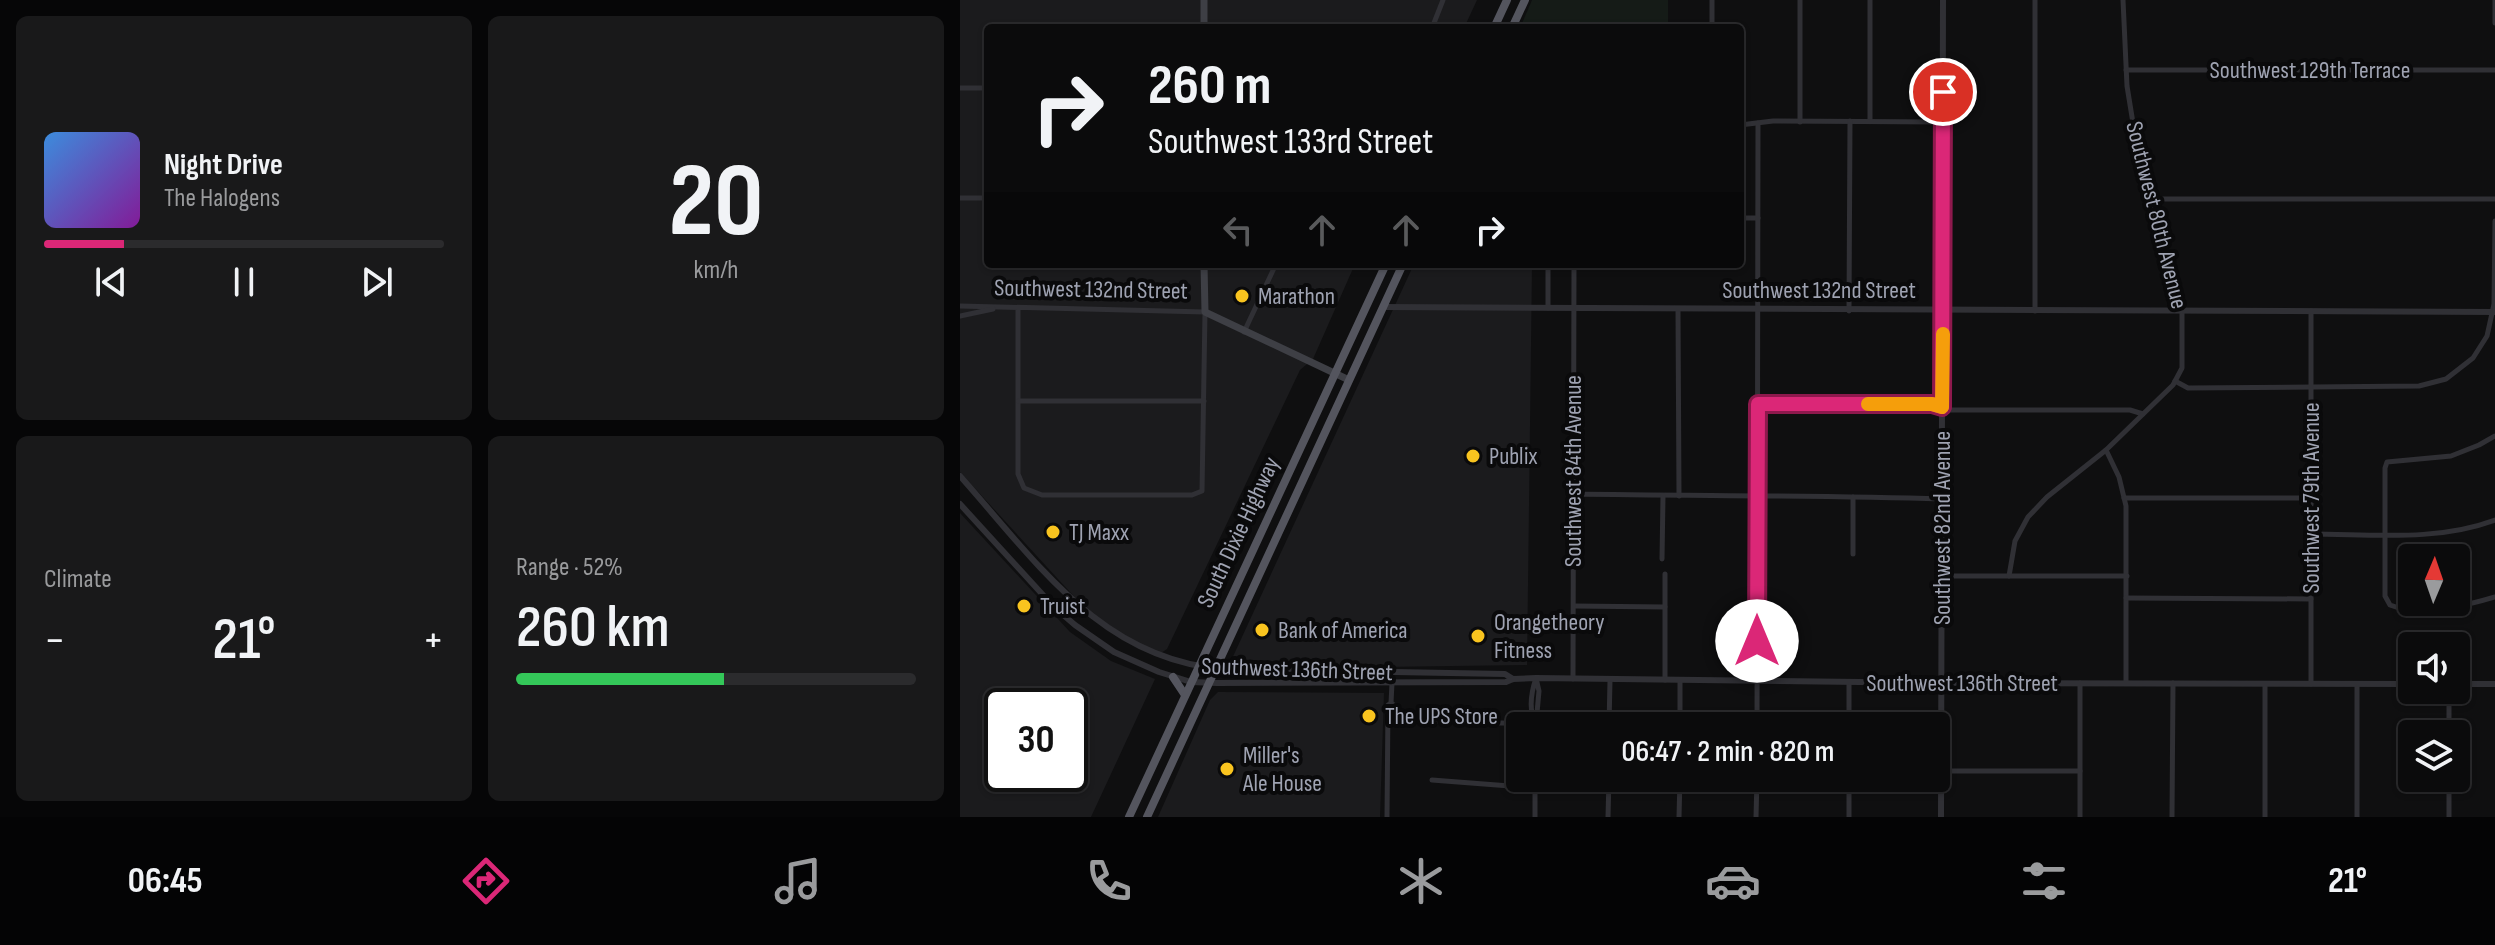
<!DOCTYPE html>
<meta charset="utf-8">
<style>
body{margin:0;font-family:"Sofia Sans Condensed",sans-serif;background:#19191a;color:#f1f3f6;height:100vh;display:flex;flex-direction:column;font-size:30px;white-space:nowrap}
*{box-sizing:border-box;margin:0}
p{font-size:26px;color:#9a9b9d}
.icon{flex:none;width:44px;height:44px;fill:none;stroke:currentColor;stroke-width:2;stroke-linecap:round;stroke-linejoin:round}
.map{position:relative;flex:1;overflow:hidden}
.details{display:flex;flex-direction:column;gap:16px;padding:16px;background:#060607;width:960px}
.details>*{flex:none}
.banner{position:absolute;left:24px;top:24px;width:760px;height:244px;border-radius:8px;box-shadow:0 2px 6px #0004,0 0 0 2px #2b2b2d;background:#0b0b0c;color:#f1f3f6;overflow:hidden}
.needle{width:52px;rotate:2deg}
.tools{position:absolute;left:1438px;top:544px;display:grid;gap:16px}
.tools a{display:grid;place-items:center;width:72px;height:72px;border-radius:8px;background:#0b0b0c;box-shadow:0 2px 6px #0004,0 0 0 2px #2b2b2d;font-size:40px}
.speed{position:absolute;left:24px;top:688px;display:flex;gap:16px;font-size:40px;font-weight:700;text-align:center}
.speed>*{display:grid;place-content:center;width:104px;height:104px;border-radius:50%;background:#0b0b0c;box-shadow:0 2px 6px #0004,0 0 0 2px #2b2b2d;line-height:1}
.speed .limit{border:4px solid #111;border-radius:12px;background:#fff;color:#111}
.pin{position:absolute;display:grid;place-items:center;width:68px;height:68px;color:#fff;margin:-34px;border:4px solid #fff;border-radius:50%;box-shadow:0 2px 8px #0007}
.me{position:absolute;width:88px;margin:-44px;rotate:0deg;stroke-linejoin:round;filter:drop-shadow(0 0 6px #0008)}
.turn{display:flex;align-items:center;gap:28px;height:168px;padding:0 32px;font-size:36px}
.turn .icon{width:104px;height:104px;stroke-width:2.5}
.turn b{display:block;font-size:56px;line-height:68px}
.lanes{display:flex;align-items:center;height:76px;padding:0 32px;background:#0003;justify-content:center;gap:40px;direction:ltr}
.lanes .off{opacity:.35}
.big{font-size:60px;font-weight:600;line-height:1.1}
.details .tile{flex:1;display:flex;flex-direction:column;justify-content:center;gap:12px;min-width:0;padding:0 28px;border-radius:12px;background:#19191a}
.details .dial{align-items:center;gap:0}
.dial b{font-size:104px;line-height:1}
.song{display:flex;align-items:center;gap:24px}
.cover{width:96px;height:96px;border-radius:12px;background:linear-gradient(135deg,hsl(210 70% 55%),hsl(290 70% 35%))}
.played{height:8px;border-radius:4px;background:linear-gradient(90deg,#db2777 20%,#2b2b2d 20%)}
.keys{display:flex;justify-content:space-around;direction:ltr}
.heat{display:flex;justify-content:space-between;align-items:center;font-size:44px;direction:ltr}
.charge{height:12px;border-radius:6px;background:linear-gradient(90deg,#34c759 52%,#2b2b2d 0)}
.details .tiles{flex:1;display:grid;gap:16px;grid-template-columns:repeat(2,1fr)}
.trip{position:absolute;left:546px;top:712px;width:444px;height:80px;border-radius:8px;background:#0b0b0c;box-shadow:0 2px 6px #0004,0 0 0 2px #2b2b2d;font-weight:600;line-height:80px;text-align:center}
.dock{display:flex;height:128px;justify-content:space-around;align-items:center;background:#040405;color:#9a9b9d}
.dock .icon{width:56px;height:56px}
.dock .on{color:#db2777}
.dock b{font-size:36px;color:#f1f3f6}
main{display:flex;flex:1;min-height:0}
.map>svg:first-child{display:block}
</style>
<main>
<section class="details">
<div class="tiles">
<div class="tile">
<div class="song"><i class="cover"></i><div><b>Night Drive</b><p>The Halogens</p></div></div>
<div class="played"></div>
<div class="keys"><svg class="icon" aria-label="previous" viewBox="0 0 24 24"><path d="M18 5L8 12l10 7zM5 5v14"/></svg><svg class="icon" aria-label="pause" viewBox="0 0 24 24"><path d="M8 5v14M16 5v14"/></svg><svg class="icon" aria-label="next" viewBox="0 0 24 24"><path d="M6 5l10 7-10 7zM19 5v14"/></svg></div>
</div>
<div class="tile dial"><b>20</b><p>km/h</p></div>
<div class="tile"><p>Climate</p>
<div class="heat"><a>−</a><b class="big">21°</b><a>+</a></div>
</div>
<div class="tile"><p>Range · 52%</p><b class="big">260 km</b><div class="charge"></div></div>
</div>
</section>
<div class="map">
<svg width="1535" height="817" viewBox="0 0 1535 817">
<rect width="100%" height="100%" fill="#0f0f10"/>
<g fill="#1b1b1d" fill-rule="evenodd">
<path d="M0 0H517L504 28H28V264H395L353 359 340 370 207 649 201 653 181 645 131 615 0 472Z"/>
<path d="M454 264H572L567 665 419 667 270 663Z"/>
<path d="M0 513 110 632 151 661 195 679 131 817H0ZM110 706V774H42V706Z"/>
<path d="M258 692 424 693 420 817H198L250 700Z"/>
</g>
<path fill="#151b17" d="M572 0H708V28H560Z"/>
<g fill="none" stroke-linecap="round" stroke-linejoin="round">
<g stroke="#303035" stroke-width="5">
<path d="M1535 0V23"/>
<path d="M472 28 483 0"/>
<path d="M752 28V0"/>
<path d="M1166 70H1535"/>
<path d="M0 88H28"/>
<path d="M910 121V0"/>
<path d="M840 122V0"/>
<path d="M780 125 813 121 983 122"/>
<path d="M0 198H28"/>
<path d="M1188 199H1535"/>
<path d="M780 218H798"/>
<path d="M0 306 245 312 242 491 232 495H82L64 488 58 474V308"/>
<path d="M588 308V264"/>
<path d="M718 310 719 496"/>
<path d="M889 311 890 121"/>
<path d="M1075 311V0"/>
<path d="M0 316 33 309"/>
<path d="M284 332 316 264"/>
<path d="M1215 381 1228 388 1459 386 1486 379 1513 358 1527 336 1534 304 1535 221"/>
<path d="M59 401H244"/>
<path d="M798 404H972L990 410H1170L1183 414"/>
<path d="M1535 436 1519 445 1491 456 1427 462 1425 468V596L1430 605C1460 617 1505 606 1535 597"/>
<path d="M1146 450 1159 477 1166 506V683"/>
<path d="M613 494C736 496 859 495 982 499"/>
<path d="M893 497V554"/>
<path d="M1164 498H1351"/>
<path d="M1351 534C1412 534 1476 542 1535 520"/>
<path d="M702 559 703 496"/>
<path d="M982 576H1167"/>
<path d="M1049 576 1055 541 1068 517 1087 497 1146 450 1213 385 1222 368V301L1190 207 1178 154 1167 86 1163 0"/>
<path d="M1166 598 1351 599"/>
<path d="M614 606 705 607"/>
<path d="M576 678 579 691 576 724C568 710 571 693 576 678Z"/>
<path d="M613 679 614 264"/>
<path d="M705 680V574"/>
<path d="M1351 684V311"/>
<path d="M475 721 576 724V726"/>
<path d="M430 724 434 718V705L431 703"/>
<path d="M649 726 650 680"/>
<path d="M720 726V680"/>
<path d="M797 726 798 123"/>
<path d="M889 726V682"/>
<path d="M1489 734V690"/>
<path d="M981 771H1120"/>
<path d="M472 780 575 788"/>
<path d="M427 817 428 705 431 703 432 683 430 673"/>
<path d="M575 817V778"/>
<path d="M648 817 649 778"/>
<path d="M719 817 720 778"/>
<path d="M796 817 797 778"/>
<path d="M889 817V778"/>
<path d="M1120 817V683"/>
<path d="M1212 817 1213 683"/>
<path d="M1305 817V684"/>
<path d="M1397 817V684"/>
<path d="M1489 817V778"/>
</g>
<g stroke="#303035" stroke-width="6">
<path d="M423 307 1535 312"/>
<path d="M0 476C75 560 141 660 263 669L545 674 553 679"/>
<path d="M0 504 93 606 115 625 154 652 199 672 231 682 257 683 546 682 553 679 576 678 981 683 1452 684"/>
<path d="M1496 684H1535"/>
<path d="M981 817 983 0"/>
</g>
<g stroke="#3e3f45" stroke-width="7">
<path d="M244 0V28"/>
<path d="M244 264 245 312 389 380"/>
</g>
<g stroke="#54555e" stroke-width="8">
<path d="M534 28 547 0"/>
<path d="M552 28 565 0"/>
<path d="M213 677 225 695"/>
<path d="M169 817 426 264"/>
<path d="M187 817 443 264"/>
</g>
</g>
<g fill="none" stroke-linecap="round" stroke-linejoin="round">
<defs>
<path id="route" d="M797 641 798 404H972L982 407 983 92"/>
</defs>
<use href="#route" stroke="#8e194d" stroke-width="20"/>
<use href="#route" stroke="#db2777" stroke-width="14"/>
<path stroke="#f59e0b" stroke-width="14" d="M908 404H972L982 407 983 334"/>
</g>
<g fill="#f9c41f" stroke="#0a0a0b" stroke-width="3">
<circle cx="282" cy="296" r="8"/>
<circle cx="513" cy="456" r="8"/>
<circle cx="93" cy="532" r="8"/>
<circle cx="64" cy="606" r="8"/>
<circle cx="302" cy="630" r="8"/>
<circle cx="518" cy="636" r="8"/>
<circle cx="409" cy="716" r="8"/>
<circle cx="267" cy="769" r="8"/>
</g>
<g text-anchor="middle" stroke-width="8" stroke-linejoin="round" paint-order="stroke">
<g font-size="24" fill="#9fa3b2" stroke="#0a0a0b">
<text x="1350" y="78">Southwest 129th Terrace</text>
<text transform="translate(1197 215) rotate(76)" y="8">Southwest 80th Avenue</text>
<text transform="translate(131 289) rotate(1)" y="8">Southwest 132nd Street</text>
<text x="859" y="298">Southwest 132nd Street</text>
<text transform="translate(613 471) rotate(-90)" y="8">Southwest 84th Avenue</text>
<text transform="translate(1351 498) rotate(-90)" y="8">Southwest 79th Avenue</text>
<text transform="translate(982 528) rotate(-90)" y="8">Southwest 82nd Avenue</text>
<text transform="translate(278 532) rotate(-65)" y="8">South Dixie Highway</text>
<text transform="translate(337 669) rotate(2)" y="8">Southwest 136th Street</text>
<text x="1002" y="691">Southwest 136th Street</text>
</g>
<g font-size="24" fill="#9fa3b2" stroke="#0a0a0b" text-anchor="start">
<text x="298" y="304">Marathon</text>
<text x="529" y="464">Publix</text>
<text x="109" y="540">TJ Maxx</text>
<text x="80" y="614">Truist</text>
<text x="534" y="630">Orangetheory<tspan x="534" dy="28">Fitness</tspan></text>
<text x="318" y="638">Bank of America</text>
<text x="425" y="724">The UPS Store</text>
<text x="283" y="763">Miller's<tspan x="283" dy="28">Ale House</tspan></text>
</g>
</g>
</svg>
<div class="tools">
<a><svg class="needle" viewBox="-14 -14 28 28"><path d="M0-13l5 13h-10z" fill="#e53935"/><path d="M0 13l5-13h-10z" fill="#9a9b9d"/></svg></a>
<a><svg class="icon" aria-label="sound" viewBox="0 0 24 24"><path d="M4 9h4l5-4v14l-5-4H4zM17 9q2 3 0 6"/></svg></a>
<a><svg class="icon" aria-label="layers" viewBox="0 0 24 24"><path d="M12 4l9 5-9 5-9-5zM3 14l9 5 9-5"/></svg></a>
</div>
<div class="speed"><div class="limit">30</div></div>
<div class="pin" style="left:983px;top:92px;background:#d93025"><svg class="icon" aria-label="arrive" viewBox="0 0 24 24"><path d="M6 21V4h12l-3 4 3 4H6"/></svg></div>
<svg class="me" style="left:797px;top:641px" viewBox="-20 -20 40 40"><circle r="19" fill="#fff"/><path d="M0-13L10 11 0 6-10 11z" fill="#db2777"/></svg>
<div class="trip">06:47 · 2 min · 820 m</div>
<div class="banner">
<div class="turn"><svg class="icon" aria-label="right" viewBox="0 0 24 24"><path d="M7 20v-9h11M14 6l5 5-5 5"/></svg><div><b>260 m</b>Southwest 133rd Street</div></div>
<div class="lanes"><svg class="icon off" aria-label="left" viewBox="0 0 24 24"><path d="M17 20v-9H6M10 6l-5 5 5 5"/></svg><svg class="icon off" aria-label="ahead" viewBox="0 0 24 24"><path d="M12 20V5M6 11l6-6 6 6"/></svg><svg class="icon off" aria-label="ahead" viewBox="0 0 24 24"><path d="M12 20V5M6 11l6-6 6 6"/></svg><svg class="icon" aria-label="right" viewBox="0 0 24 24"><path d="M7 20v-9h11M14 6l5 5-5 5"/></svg></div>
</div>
</div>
</main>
<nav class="dock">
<b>06:45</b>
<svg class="icon on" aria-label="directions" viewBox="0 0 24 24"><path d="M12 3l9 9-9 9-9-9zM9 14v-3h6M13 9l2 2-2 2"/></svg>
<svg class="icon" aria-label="music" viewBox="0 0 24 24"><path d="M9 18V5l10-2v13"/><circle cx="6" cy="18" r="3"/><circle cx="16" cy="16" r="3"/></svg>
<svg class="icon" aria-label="phone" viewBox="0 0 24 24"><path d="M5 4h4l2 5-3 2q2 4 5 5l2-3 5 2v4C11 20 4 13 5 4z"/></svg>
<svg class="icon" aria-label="climate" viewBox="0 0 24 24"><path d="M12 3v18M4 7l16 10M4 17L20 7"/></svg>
<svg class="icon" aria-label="car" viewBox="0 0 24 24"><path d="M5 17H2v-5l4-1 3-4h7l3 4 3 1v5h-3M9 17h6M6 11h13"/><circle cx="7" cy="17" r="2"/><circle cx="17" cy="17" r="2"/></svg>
<svg class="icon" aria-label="filters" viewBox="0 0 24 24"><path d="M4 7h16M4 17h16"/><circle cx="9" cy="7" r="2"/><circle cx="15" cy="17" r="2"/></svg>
<b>21°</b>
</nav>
